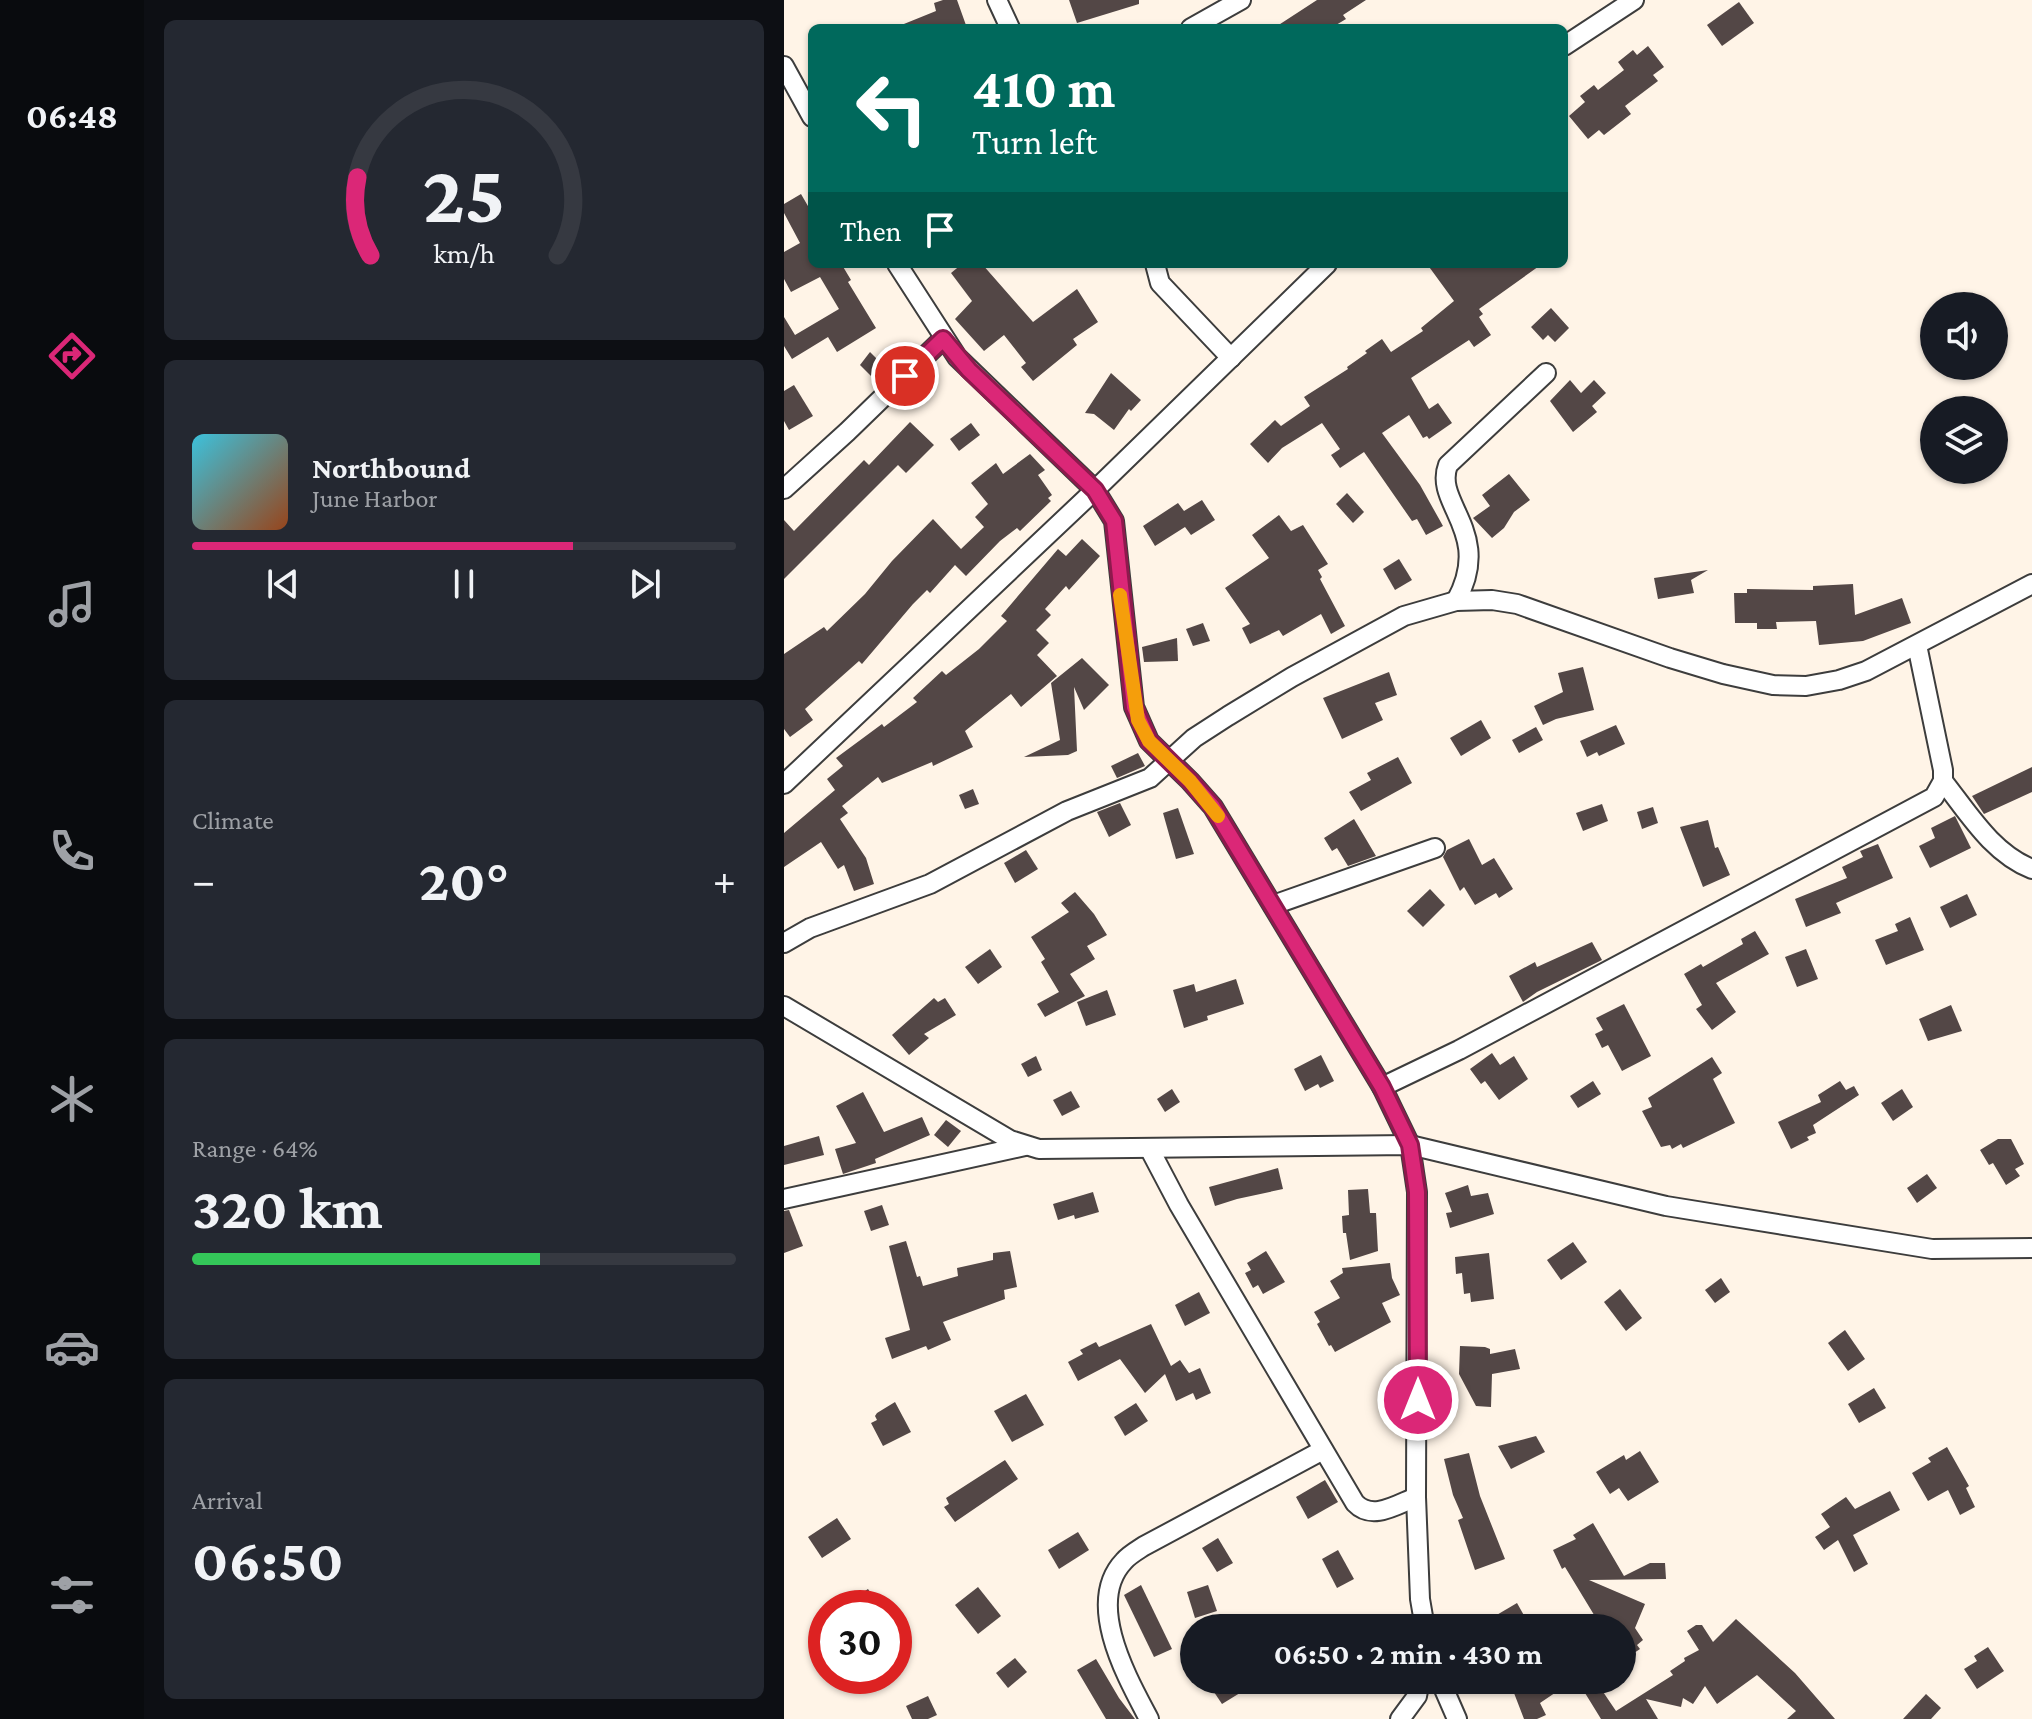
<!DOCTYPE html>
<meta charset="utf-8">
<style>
body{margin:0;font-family:"Crimson Pro",serif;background:#242831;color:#f1f3f6;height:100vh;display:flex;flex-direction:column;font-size:30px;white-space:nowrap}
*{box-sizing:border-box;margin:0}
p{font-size:26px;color:#9ea1a6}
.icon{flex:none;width:44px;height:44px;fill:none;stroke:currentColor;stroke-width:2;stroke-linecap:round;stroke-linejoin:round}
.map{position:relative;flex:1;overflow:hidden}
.side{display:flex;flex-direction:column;gap:20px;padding:20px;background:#0d0f14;width:640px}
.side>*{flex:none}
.top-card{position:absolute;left:24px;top:24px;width:760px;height:244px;border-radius:12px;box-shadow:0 2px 6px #0004;background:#00695c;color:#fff;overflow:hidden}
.fabs{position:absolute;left:1136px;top:292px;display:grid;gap:16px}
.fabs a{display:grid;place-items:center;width:88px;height:88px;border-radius:50%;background:#171b24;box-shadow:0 2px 6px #0004;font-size:40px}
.speed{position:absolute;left:24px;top:1590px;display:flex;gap:16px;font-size:40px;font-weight:700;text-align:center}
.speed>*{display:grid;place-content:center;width:104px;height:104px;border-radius:50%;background:#171b24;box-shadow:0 2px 6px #0004;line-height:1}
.speed .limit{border:12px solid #d22;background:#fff;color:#111}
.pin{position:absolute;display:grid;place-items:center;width:68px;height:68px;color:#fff;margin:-34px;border:4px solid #fff;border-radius:50%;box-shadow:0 2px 8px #0007}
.me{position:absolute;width:88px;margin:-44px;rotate:0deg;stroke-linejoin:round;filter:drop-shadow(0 0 6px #0008)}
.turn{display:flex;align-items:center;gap:28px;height:168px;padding:0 32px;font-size:36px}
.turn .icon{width:104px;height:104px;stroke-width:2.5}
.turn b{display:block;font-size:56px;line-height:68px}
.then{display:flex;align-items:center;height:76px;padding:0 32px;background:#0003;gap:16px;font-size:30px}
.big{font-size:60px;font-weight:700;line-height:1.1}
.side .tile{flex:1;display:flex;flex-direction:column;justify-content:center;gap:12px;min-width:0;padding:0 28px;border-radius:12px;background:#242831}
.side .dial{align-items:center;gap:0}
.dial svg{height:208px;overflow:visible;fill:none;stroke:#363941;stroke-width:7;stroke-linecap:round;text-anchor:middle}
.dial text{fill:#f1f3f6;stroke:none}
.song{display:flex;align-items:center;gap:24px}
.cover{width:96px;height:96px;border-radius:12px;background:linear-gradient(135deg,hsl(190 70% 55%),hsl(20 70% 35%))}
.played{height:8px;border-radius:4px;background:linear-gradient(90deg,#db2777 70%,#363941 70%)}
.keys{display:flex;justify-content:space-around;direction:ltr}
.heat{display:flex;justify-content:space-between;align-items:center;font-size:44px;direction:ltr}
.charge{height:12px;border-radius:6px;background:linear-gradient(90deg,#34c759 64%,#363941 0)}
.trip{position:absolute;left:396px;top:1614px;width:456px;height:80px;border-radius:40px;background:#171b24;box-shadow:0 2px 6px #0004;font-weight:700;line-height:80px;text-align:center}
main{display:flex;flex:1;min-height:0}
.dock{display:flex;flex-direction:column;width:144px;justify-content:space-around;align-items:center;background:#090b0e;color:#9ea1a6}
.dock .icon{width:56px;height:56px}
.dock .current{color:#db2777}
.dock b{font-size:36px;color:#f1f3f6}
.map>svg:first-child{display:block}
</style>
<main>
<nav class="dock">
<b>06:48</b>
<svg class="icon current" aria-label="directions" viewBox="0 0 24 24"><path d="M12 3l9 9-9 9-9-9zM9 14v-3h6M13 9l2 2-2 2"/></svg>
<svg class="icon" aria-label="music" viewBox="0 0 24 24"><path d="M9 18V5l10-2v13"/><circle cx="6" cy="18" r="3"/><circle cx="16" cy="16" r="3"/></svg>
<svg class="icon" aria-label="phone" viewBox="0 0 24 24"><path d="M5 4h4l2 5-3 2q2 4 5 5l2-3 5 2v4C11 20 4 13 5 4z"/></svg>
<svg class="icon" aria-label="climate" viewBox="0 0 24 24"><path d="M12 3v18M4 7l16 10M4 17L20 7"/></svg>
<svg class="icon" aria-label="car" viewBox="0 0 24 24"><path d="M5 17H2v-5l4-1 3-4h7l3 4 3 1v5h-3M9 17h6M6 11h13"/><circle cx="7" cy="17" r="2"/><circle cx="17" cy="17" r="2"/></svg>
<svg class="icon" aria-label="filters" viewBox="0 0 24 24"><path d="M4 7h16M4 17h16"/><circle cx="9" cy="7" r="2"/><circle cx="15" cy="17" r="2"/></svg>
</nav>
<section class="side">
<div class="tile dial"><svg viewBox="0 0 100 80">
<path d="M14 69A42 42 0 1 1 86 69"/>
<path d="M14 69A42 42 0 0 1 9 39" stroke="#db2777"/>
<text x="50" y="56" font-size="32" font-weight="700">25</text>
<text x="50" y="72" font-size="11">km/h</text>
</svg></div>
<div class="tile">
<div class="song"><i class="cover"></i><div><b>Northbound</b><p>June Harbor</p></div></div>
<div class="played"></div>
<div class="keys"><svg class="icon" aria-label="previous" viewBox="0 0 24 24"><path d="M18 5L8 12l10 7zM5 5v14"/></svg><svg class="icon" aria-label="pause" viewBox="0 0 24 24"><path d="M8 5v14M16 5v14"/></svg><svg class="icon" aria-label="next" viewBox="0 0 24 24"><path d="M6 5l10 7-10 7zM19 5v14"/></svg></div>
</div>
<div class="tile"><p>Climate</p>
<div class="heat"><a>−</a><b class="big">20°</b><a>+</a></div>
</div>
<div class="tile"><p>Range · 64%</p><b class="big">320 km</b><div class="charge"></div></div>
<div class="tile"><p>Arrival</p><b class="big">06:50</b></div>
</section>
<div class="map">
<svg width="1248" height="1719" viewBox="0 0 1248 1719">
<rect width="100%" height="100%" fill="#fff4e7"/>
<g fill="#534746">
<path d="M159 0H173L183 28H110L152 11 150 3Z"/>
<path d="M285 0H355V4L293 23Z"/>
<path d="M533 0H582L559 15 562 19 547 28H490Z"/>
<path d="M955 2 970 23 938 46 923 25Z"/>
<path d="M864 46 880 67 869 75 874 81 841 106 847 114 820 135 815 130 804 139 785 116 801 102 796 96 810 85 814 90 840 70 834 62 849 50 853 55Z"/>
<path d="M17 194 28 213V264H61L58 265 67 280 64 282 92 328 53 352 44 337 8 359 0 346V317L11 335 55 309 36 277 7 292 0 279V252L16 243 0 213V204Z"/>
<path d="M178 264H198L249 322 293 289 314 322 289 339 293 345 249 381 237 367 242 363 220 335 200 351 171 319 188 301 167 273Z"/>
<path d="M643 264H758L695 309 699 314 695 317 707 335 690 347 685 340 627 378 645 409 654 403 668 423 645 439 643 436 639 438 625 415 598 433 636 485 659 526 642 535 633 519 628 521 580 452 556 468 547 455 556 449 538 423 498 448 484 463 466 444 491 420 497 426 526 406 520 397 564 369 563 367 583 353 581 351 598 339 607 352 639 331 637 328 670 301Z"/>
<path d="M767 308 785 328 771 342 764 335 759 340 747 327Z"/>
<path d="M86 352 99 365 87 376 76 365Z"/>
<path d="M327 373 357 400 347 411 345 409 330 430 310 414 301 413Z"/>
<path d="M786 380 797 393 810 380 822 393 808 406 813 412 789 432 766 401Z"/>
<path d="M10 385 29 416 5 430 0 421V391Z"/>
<path d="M126 422 150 445 122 473 114 465 0 579V520L10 531 80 460 85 465Z"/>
<path d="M187 423 196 435 175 451 166 439Z"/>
<path d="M246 454 261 470 254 475 268 495 264 498 267 501 236 531 233 528 216 541 182 576 171 565 146 593 143 590 129 604 78 664 75 661 21 709 29 720 6 737 0 729V654L40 627 43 631 81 594 108 561 149 519 177 549 200 527 191 517 204 504 187 483 212 463 219 474Z"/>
<path d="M725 474 746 500 730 512 720 528 708 538 689 518 706 506 698 495Z"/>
<path d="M563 493 580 512 569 523 552 504Z"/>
<path d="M418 500 431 520 407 535 401 527 371 546 359 526 394 503 400 511Z"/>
<path d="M495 515 507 531 519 525 544 564 534 570 538 577 536 579 561 626 547 634 537 614 499 636 495 630 466 644 458 628 466 624 441 588 485 558 468 535Z"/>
<path d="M298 539 316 556 285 590 282 586 261 609 267 615 252 630 265 643 253 655 273 676 237 707 227 694 181 731 189 747 149 766 148 762 98 783 94 777 58 806 64 813 56 819 82 858 90 884 70 891 60 865 54 869 37 842 0 867V833L51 790 43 779 59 766 52 758 98 724 100 727 133 702 129 698 158 671 162 675 195 649 223 621 217 616 274 549 282 556Z"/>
<path d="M615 559 628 580 611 590 599 569Z"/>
<path d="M924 570 907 580 910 593 874 599 870 578Z"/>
<path d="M1069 584 1071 615 1118 598 1127 623 1079 641 1035 645 1032 621 992 622 993 629H973V623H951L950 593H963V589L1029 590V586Z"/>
<path d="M419 623 426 641 409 646 402 629Z"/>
<path d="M393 638 394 661 360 662 358 647Z"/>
<path d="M298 658 325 685 300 710 290 687 293 751 284 755 240 757 276 740 267 683Z"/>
<path d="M799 667 810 710 772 719 759 725 750 706 779 692 774 673Z"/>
<path d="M605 672 613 695 591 703 599 720 558 739 539 698Z"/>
<path d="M697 720 707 738 677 756 666 738Z"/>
<path d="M832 725 841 744 815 756 813 752 803 757 796 741Z"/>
<path d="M752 727 759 740 735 753 728 740Z"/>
<path d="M354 753 361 766 333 778 327 766Z"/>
<path d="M614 757 628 783 577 811 565 792 587 780 583 773Z"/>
<path d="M1248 767V792L1200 814 1188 796Z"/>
<path d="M189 789 195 804 181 809 175 795Z"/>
<path d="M336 803 347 825 325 837 313 812Z"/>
<path d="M818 804 824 821 799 831 792 813Z"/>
<path d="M869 807 874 823 858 829 853 812Z"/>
<path d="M394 808 410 854 392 859 379 813Z"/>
<path d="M1171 816 1187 848 1146 868 1135 846 1151 838 1147 828Z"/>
<path d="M570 819 592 856 564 866 553 848 548 851 540 838Z"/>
<path d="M924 820 931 848 934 847 946 875 919 887 896 827Z"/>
<path d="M685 839 698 865 710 858 729 889 715 898 712 893 691 905 680 887 676 891 659 857 663 850Z"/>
<path d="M1094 844 1109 878 1052 903 1057 913 1022 927 1011 899 1063 878 1058 867 1079 857 1076 851Z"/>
<path d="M242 850 254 869 231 883 220 863Z"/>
<path d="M646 889 661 905 639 927 623 911Z"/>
<path d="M291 892 310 914 323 935 303 946 311 959 286 974 301 996 261 1017 253 1004 275 992 257 962 261 959 247 937 285 912 277 903Z"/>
<path d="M1183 894 1193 915 1166 928 1156 907Z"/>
<path d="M1126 917 1140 950 1102 965 1091 940 1114 931 1111 924Z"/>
<path d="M971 931 985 954 932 983 952 1012 928 1030 912 1009 918 1005 900 974 917 964 919 967 959 944 957 939Z"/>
<path d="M808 942 818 960 753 992 739 1002 725 976 751 962 753 967Z"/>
<path d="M206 949 218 967 194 984 181 967Z"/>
<path d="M1022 949 1034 979 1013 987 1001 957Z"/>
<path d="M452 979 460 1004 423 1016 424 1020 400 1028 389 990 410 984 412 992Z"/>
<path d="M323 990 332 1015 302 1026 293 1002Z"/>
<path d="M150 998 154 1002 161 998 172 1015 140 1034 145 1038 125 1055 108 1035Z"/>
<path d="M840 1004 867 1056 838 1071 824 1045 818 1048 811 1034 819 1030 812 1018Z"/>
<path d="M1167 1005 1178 1031 1144 1041 1135 1019Z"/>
<path d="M708 1053 716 1065 730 1056 744 1079 715 1100 701 1081 697 1084 686 1069Z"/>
<path d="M537 1055 550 1081 536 1088 534 1084 521 1091 510 1069Z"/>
<path d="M252 1056 258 1070 244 1077 237 1064Z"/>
<path d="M928 1057 938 1073 929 1079 951 1123 899 1148 897 1144 888 1149 886 1145 877 1147 858 1111 868 1107 864 1098Z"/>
<path d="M809 1081 817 1094 794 1108 786 1096Z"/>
<path d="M1056 1081 1062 1090 1070 1086 1075 1095 1029 1125 1032 1133 1023 1137 1025 1140 1007 1149 994 1122 1037 1102 1034 1095Z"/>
<path d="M388 1089 396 1102 381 1112 373 1099Z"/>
<path d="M1118 1089 1129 1107 1109 1121 1097 1103Z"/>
<path d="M287 1091 296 1107 278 1116 269 1100Z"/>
<path d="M79 1092 100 1132 138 1117 146 1135 91 1159 92 1163 59 1174 51 1149 72 1143 52 1106Z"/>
<path d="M162 1120 177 1131 164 1147 150 1135Z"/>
<path d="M35 1136 40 1155 0 1165V1146Z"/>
<path d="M1214 1139H1227L1240 1164 1231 1169 1236 1176 1222 1185 1209 1163 1205 1165 1196 1150Z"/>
<path d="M494 1168 499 1189 453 1199 431 1206 425 1187Z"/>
<path d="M1143 1174 1153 1188 1133 1203 1123 1188Z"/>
<path d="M684 1185 687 1196 704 1193 710 1214 666 1228 662 1213 668 1212 661 1193Z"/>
<path d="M584 1189 586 1213H592L594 1251 566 1260 562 1233H559L558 1216 565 1215 564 1190Z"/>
<path d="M309 1192 315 1212 291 1219 290 1215 274 1220 269 1204Z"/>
<path d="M98 1205 105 1225 87 1231 80 1211Z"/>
<path d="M5 1210 19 1246 0 1253V1211Z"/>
<path d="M122 1241 133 1277 136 1276 139 1286 174 1276 173 1268 209 1260V1253L226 1251 233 1287 220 1290 221 1299 159 1322 167 1340 144 1350 142 1346 108 1359 101 1338 126 1330 105 1246Z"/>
<path d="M789 1242 803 1262 777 1280 763 1260Z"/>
<path d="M482 1251 501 1282 479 1294 474 1285 469 1288 461 1273 467 1270 463 1263Z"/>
<path d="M705 1253 710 1299 687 1302 686 1293 680 1294 678 1273 672 1274 671 1257Z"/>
<path d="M606 1263 608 1278 616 1295 598 1303 607 1322 551 1352 547 1345 545 1346 533 1324 536 1322 530 1312 556 1298 546 1281 559 1273 558 1268Z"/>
<path d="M937 1278 946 1292 931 1303 921 1290Z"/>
<path d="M836 1289 858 1318 842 1331 820 1302Z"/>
<path d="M415 1292 426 1313 401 1326 391 1305Z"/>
<path d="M367 1324 387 1366 396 1360 405 1373 416 1368 427 1393 412 1400 409 1393 392 1401 381 1374 361 1393 336 1359 294 1381 284 1362 299 1354 296 1350 312 1342 315 1347Z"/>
<path d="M1061 1330 1081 1359 1064 1371 1044 1343Z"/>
<path d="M676 1346 701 1347 706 1349V1354L731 1349 736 1369 708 1374 707 1407 692 1406 675 1374Z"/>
<path d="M1090 1388 1102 1408 1075 1423 1064 1404Z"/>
<path d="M242 1394 260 1425 228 1442 210 1411Z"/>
<path d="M111 1402 127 1432 99 1446 87 1423 93 1420 91 1416 93 1413Z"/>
<path d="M352 1403 364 1421 341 1436 330 1417Z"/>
<path d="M752 1436 761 1452 727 1469 714 1446Z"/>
<path d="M1163 1447 1185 1486 1182 1488 1191 1507 1176 1515 1164 1490 1144 1501 1128 1473 1147 1462 1144 1458Z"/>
<path d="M856 1451 875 1482 844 1501 835 1488 826 1494 812 1472 840 1455 842 1460Z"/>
<path d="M685 1453 696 1496 721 1559 691 1570 674 1520 679 1518 669 1495 660 1459Z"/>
<path d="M221 1460 234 1479 171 1522 160 1507 165 1504 162 1498Z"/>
<path d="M541 1480 554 1502 524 1519 512 1497Z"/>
<path d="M1106 1491 1116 1510 1069 1535 1084 1564 1070 1572 1054 1540 1040 1550 1031 1537 1046 1527 1037 1514 1062 1497 1071 1509Z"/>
<path d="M53 1518 67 1539 38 1558 24 1537Z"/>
<path d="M809 1523 840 1576 866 1563H881L882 1579 805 1580 861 1604 851 1628 859 1640 853 1645 856 1649 838 1661V1628H818L781 1567 778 1569 769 1550 792 1539 789 1535Z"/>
<path d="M294 1532 305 1550 275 1569 264 1550Z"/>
<path d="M434 1538 449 1563 433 1572 418 1548Z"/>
<path d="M554 1550 570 1579 553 1588 538 1559Z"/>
<path d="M357 1585 388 1649 370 1657 340 1595Z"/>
<path d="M424 1585 433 1611 411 1618 403 1592Z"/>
<path d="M194 1587 217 1616 194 1634 171 1605Z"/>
<path d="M84 1589 96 1608H55Z"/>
<path d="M733 1603 747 1628H718L711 1616Z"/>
<path d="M952 1619 1011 1673 1051 1719H1003L1012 1711 973 1675 933 1704 921 1686 909 1704 899 1698 897 1707 862 1699 874 1719H817L793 1680H811L832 1711 889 1675 886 1671 901 1661 900 1658 915 1650 903 1631 912 1625H918L929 1642Z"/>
<path d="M1204 1647 1220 1671 1193 1689 1180 1669 1193 1661 1190 1656Z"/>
<path d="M231 1658 243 1672 224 1688 212 1673Z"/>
<path d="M312 1659 335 1698 351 1719H322L293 1670Z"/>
<path d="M422 1680H477L438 1704Z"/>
<path d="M725 1680H790L756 1703 762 1715 753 1719H740Z"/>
<path d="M1142 1694 1157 1708 1147 1719H1119Z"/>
<path d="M144 1696 153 1715 144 1719H128L122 1706Z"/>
</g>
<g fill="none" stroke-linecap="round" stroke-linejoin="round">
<defs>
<g id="minor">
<path d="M213 0 226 28"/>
<path d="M407 28 457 0"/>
<path d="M780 46 850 0"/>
<path d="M0 66 28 117"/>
<path d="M113 264 173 357 311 490 330 521 350 707 365 741 406 781 429 807 598 1087 626 1145 633 1192 632 1497 636 1599 641 1628"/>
<path d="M371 264 376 283 447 358"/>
<path d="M0 489 63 432 159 339"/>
<path d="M672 601C710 532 649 504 664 465L762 373"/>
<path d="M1159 781C1185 814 1208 853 1248 869"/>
<path d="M0 784 311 490 543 264"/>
<path d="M489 905 651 848"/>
<path d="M0 943 26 928 146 884 283 811 366 778 410 738 444 716 508 677 620 616 672 601 708 600 733 604 886 658 939 674 989 685 1022 686 1055 680 1082 671 1248 584"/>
<path d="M0 1006 226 1140 255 1149 626 1145 882 1206 1148 1249 1248 1248"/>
<path d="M598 1087 675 1050 1150 797 1159 781V770L1133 645"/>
<path d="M365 1148 395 1205 571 1503C588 1521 612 1505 632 1497"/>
<path d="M0 1199 241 1146"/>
<path d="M656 1680 673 1719"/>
<path d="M365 1719C344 1679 300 1603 340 1561 345 1555 354 1550 360 1546L539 1450"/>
<path d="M616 1719 633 1696 636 1680"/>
</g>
</defs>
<use href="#minor" stroke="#3d3d3d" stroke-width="22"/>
<use href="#minor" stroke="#fff" stroke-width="18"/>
</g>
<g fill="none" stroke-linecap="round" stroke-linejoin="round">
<defs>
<path id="route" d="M121 376 159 339 185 370 311 490 330 521 350 707 365 741 406 781 429 807 598 1087 626 1145 633 1192 634 1400"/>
</defs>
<use href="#route" stroke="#8e194d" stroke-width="20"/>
<use href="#route" stroke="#db2777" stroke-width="14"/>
<path stroke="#f59e0b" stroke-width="14" d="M336 595 354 720 365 741 406 781 434 816"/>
</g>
</svg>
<div class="fabs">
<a><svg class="icon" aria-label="sound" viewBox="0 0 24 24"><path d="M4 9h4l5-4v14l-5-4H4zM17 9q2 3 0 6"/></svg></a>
<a><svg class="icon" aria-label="layers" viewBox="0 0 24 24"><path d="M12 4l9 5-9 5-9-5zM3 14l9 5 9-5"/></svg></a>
</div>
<div class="speed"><div class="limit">30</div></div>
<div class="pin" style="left:121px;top:376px;background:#d93025"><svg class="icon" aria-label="arrive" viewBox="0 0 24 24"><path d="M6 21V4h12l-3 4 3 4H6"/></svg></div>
<svg class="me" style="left:634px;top:1400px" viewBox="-20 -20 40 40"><circle r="17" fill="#db2777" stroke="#fff" stroke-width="3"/><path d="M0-11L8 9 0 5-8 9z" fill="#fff"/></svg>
<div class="trip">06:50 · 2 min · 430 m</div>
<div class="top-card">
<div class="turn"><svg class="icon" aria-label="left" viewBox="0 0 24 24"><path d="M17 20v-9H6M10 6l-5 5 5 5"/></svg><div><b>410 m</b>Turn left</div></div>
<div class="then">Then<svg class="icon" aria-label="arrive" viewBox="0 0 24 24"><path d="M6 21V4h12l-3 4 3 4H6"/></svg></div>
</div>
</div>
</main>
